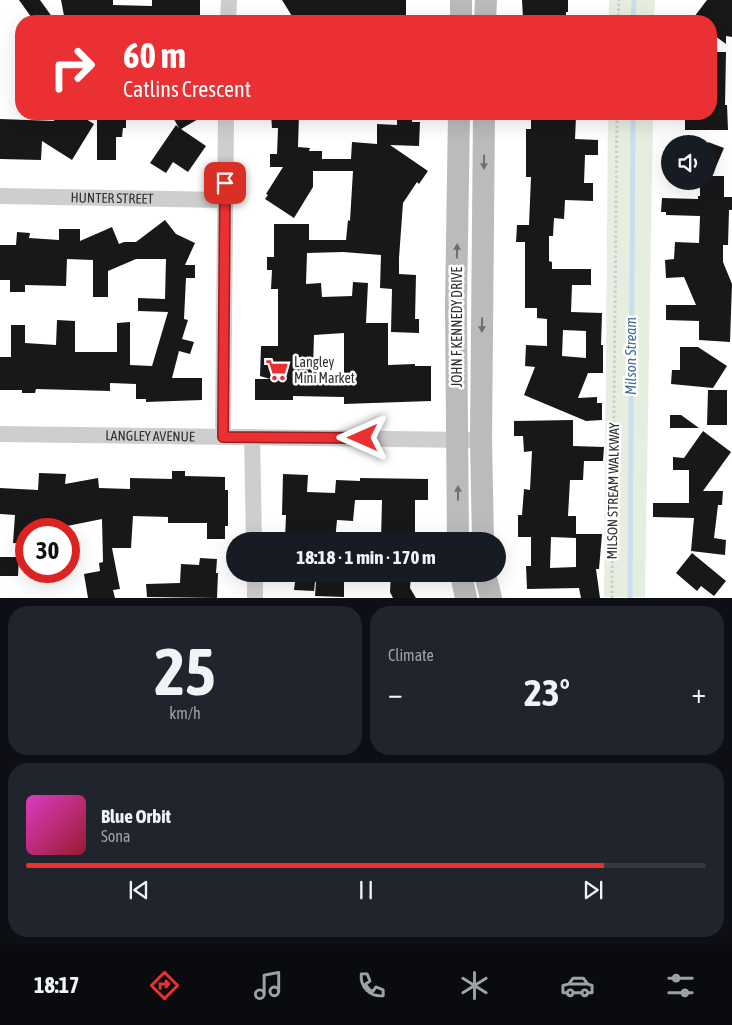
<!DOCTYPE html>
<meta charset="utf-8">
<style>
body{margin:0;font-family:"Asap Condensed",sans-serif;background:#20242c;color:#f1f3f6;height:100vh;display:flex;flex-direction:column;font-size:19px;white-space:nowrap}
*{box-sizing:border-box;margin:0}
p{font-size:16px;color:#9ea1a6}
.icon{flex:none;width:28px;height:28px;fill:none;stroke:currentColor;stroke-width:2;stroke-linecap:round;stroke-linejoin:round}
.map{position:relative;height:598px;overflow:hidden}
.panel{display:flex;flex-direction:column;gap:8px;padding:8px;background:#0d0f14;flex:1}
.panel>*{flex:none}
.guide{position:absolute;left:15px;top:15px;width:702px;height:105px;border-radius:20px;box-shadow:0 5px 20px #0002;background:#eb3033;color:#fff;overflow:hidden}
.tools{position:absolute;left:661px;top:135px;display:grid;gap:10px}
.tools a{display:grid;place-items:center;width:55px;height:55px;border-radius:50%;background:#171b24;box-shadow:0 5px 20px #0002;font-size:25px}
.speed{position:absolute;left:15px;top:518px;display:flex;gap:10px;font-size:25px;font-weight:700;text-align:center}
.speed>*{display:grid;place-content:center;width:65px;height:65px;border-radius:50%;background:#171b24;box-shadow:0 5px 20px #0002;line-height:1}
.speed .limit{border:8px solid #d22;background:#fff;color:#111}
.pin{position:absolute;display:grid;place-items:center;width:42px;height:42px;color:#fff;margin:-21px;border-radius:10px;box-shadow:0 2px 8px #0006}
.me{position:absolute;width:55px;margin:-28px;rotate:270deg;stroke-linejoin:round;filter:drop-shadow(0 0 4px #0008)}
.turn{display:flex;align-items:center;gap:18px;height:105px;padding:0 25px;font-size:22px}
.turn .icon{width:65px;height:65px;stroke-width:2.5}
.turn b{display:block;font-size:35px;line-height:42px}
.big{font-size:38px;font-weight:700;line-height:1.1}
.panel .tile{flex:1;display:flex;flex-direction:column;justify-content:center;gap:8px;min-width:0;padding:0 18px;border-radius:20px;background:#20242c}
.panel .dial{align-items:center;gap:0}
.dial b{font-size:65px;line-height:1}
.song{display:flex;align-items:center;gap:15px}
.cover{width:60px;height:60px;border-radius:8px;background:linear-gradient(135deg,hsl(310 70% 55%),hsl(350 70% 35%))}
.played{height:5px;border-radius:2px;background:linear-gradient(90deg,#eb3033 85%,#363941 85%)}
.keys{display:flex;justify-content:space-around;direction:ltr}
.heat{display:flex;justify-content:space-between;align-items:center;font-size:28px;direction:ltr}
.panel .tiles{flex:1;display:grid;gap:8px;grid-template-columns:1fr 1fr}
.tile:last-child{grid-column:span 2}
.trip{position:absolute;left:226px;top:532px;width:280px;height:50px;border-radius:25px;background:#171b24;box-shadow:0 5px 20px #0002;font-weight:700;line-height:50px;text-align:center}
.tab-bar{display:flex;height:80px;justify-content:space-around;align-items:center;background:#090b0e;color:#9ea1a6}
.tab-bar .icon{width:35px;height:35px}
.tab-bar .current{color:#eb3033}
.tab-bar b{font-size:22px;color:#f1f3f6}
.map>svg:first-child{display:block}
</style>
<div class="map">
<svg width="732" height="598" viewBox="0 0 732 598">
<rect width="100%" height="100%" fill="#fff"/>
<g fill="#e6eedf">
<path d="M609 0H655L654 21H609Z"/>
<path d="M608 114H653L645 597H604Z"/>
</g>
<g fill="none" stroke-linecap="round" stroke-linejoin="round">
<g stroke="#cbdeee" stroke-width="5">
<path d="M633 21 634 0"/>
<path d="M630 598 633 114"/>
</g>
</g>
<g fill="#181818" fill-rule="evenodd">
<path d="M19 0H40L55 21H34Z"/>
<path d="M61 0H113V5L152 6V0H200V21H65Z"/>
<path d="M282 0H406V18H386V15H331V21H295Z"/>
<path d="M522 0H568V12H566V15L523 18Z"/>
<path d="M707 0H732V37L726 36V44L711 33V21H691Z"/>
<path d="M711 52H726L725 105H727L728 130H685V114H711Z"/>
<path d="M53 114H78L94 124 72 160 42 141 41 160 0 159V119L54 121Z"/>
<path d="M97 114H126V128H123L122 137H116V160H97Z"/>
<path d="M171 114H207L181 129 206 146 188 172 173 162 166 173 150 163 176 125 179 128Z"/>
<path d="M276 114H299L298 147 310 148 309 151H322V159H351L352 142 377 144V124L397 125V114L413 115 412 122H420L419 146 390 145 428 171 419 184 417 182 403 203 399 258V274L416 275 415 319H419V333L391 332 392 289 380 288 381 255 343 252 307 253 306 284 321 283 322 297 352 296 353 282 368 283 366 323H388V365L415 364V366H431V401L344 404V397L293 396V400H255V379H270L260 376 261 346H278V289H271L272 270H267V257H274V224H309V240H346L348 220 350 221 353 171H313V187L294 218 265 199 268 195 266 194 283 167H270V154H277L278 128H272L271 115 276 116ZM344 333V378L318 377V370L313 369 314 335Z"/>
<path d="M553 117H576L575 139 598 140V155H585L584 183H593V201L565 200 564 219 554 218 553 236H549V261L552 262V269H591V285H572L571 312 602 313 601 345H603V373H588L578 398 597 397V403H602V420L586 421 524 395 535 367 525 366 526 345 547 346V319L537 318V308H525V242H516L517 225H529L531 177H526V129H531V120H553ZM563 330 586 331V358L562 356Z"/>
<path d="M708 142 724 148 712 176H724V197H732V210H729L728 245H723V262L732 284 730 342 699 340V321L666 320V305H696L684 277 666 278 665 260 674 259 675 242 699 243 700 216 666 215V212H661L662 198 698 199V196H700V181H708Z"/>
<path d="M165 220 176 234 195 243 185 265H195V278H186L184 319 188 320 182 339 194 342 190 354 179 351 172 378H202V400L146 402V399H136V384L110 383V391L36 389 35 393H22V390H0V357H11V325H25V343L56 345 57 320 75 321V352H117V323L130 322V365L152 366 168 312 138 311V298L165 299 166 259H136L108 271V297H93V260L67 259 66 286 25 285V292H10V280H0V245H16L17 232 30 233 29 238 59 240V229H80V241L112 227 119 244 124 242H136Z"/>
<path d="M680 347H698L727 366 713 388 671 384 672 370H680Z"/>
<path d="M708 390H727V425H707Z"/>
<path d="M670 415H681L699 428H670Z"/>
<path d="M573 420V446L604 447 603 461H584L583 480H570L568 516H576V538L551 537 550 568 576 567V534H602L599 569H596L600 598H581L579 588 527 589 526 566H531V537H518V515H522L524 489 530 490 532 451 524 452 523 436H514V421Z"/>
<path d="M703 431 731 452 703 491H723L722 505H718L714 538 726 540 725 555 691 551 694 518 653 517V503H689V470H673V457L684 458Z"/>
<path d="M172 471H185V476L225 477V490H228V526H225V539H207V523H168V517L133 516 131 548H112L120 589 113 590 115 598H88L84 574 100 571 99 563 103 562 102 519 67 526V529H26V544L13 543 15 515 0 514V488L38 490 39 473 66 474 65 484 98 478 99 488 130 489V478L172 479Z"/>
<path d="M283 474 308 475 307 492 335 493 336 480 360 481V478L428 479V500H415V537L404 536V541H381L382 500H355L353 521 337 520 335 541 285 540 286 515H282Z"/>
<path d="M692 553 726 581 714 596 701 586 697 591 676 573Z"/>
<path d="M0 557H19L18 576H0Z"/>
<path d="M200 558 217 559 216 573H218L217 598 147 597 146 584 180 583 181 564 199 565Z"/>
<path d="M296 574H316L314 591 294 590Z"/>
<path d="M391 574H411L410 588 416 598H393L390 592Z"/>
<path d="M316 582H344V597L315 596Z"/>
</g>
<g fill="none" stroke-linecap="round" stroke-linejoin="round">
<g stroke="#cecece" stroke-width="3" stroke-dasharray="2.5 2.5" stroke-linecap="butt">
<path d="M618 21 619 0"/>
<path d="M612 598 617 114"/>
</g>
<g stroke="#cecece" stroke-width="16">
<path d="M228 21 229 0"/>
<path id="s1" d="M0 196 224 200"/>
<path id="s2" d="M0 434 468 440"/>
<path d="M223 437 226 114"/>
<path d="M252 437 254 541"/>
<path d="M255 574V598"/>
</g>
<g stroke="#bbb" stroke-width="22">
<path d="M461 21V0"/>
<path d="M485 21 486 0"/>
<path d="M458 541 456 306 459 114"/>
<path d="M483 541 481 440 484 114"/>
<path d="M461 574 466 598"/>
<path d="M485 574 491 598"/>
</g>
</g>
<defs><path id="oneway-solid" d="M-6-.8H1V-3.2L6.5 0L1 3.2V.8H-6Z" transform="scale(1.25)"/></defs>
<g fill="#6f6f6f">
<use href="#oneway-solid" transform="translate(484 162) rotate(91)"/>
<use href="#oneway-solid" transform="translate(457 251) rotate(-89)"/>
<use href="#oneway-solid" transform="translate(482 325) rotate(91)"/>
<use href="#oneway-solid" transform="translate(458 493) rotate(-90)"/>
</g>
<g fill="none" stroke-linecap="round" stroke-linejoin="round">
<defs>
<path id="route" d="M225 183 223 437 363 438"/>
</defs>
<use href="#route" stroke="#991f21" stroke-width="12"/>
<use href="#route" stroke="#eb3033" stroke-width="9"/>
</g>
<defs>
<symbol id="supermarket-bare" viewBox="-9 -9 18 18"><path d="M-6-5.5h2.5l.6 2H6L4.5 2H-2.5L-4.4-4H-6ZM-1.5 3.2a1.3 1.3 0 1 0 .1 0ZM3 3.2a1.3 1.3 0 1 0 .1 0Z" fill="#eb3033" stroke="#fff" stroke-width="2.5" paint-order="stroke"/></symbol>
</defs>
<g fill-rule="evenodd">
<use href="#supermarket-bare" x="261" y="354" width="32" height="32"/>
</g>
<g text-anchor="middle" stroke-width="5" stroke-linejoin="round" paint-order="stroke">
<g font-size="14" fill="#313131" stroke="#fff">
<text dy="5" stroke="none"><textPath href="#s1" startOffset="112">HUNTER STREET</textPath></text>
<text transform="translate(457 327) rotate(-90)" y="5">JOHN F KENNEDY DRIVE</text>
<text dy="5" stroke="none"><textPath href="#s2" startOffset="150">LANGLEY AVENUE</textPath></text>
<text transform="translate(613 491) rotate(-89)" y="5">MILSON STREAM WALKWAY</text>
</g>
<g font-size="14" fill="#313131" stroke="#fff" text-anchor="start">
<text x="294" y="367">Langley<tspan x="294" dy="16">Mini Market</tspan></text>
</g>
<g font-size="15" font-style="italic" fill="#3b6e97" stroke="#fff">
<text transform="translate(631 356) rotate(-90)" y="5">Milson Stream</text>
</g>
</g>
</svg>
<div class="tools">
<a><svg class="icon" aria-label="sound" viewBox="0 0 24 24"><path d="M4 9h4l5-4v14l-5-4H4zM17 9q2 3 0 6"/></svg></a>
</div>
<div class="speed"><div class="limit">30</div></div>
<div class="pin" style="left:225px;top:183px;background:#d93025"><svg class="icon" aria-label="arrive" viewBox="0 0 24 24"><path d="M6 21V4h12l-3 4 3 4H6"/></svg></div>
<svg class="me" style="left:363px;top:438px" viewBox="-20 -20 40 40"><path d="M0-17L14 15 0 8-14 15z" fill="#eb3033" stroke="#fff" stroke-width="4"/></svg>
<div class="trip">18:18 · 1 min · 170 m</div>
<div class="guide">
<div class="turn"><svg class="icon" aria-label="right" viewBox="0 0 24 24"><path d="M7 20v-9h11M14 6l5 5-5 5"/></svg><div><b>60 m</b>Catlins Crescent</div></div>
</div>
</div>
<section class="panel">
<div class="tiles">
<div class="tile dial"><b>25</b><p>km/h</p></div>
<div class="tile"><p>Climate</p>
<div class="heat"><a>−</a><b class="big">23°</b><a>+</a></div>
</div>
<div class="tile">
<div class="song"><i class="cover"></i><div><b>Blue Orbit</b><p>Sona</p></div></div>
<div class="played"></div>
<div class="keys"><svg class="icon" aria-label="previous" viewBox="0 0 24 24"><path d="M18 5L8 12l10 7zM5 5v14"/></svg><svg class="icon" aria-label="pause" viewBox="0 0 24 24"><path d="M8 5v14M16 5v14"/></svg><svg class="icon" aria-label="next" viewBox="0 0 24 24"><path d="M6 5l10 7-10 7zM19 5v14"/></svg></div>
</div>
</div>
</section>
<nav class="tab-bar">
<b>18:17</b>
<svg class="icon current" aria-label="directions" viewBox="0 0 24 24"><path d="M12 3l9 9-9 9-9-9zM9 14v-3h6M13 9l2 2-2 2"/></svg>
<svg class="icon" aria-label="music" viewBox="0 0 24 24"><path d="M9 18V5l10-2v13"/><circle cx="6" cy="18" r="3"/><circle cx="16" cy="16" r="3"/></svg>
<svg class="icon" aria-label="phone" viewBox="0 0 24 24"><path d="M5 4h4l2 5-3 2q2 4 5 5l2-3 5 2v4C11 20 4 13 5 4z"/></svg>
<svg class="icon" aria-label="climate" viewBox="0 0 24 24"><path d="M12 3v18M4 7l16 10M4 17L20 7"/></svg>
<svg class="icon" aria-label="car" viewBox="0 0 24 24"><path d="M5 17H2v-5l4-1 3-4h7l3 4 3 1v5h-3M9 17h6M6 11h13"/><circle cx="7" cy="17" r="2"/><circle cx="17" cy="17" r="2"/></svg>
<svg class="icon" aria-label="filters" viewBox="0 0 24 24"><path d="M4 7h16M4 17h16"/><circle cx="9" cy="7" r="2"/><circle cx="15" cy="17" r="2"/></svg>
</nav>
